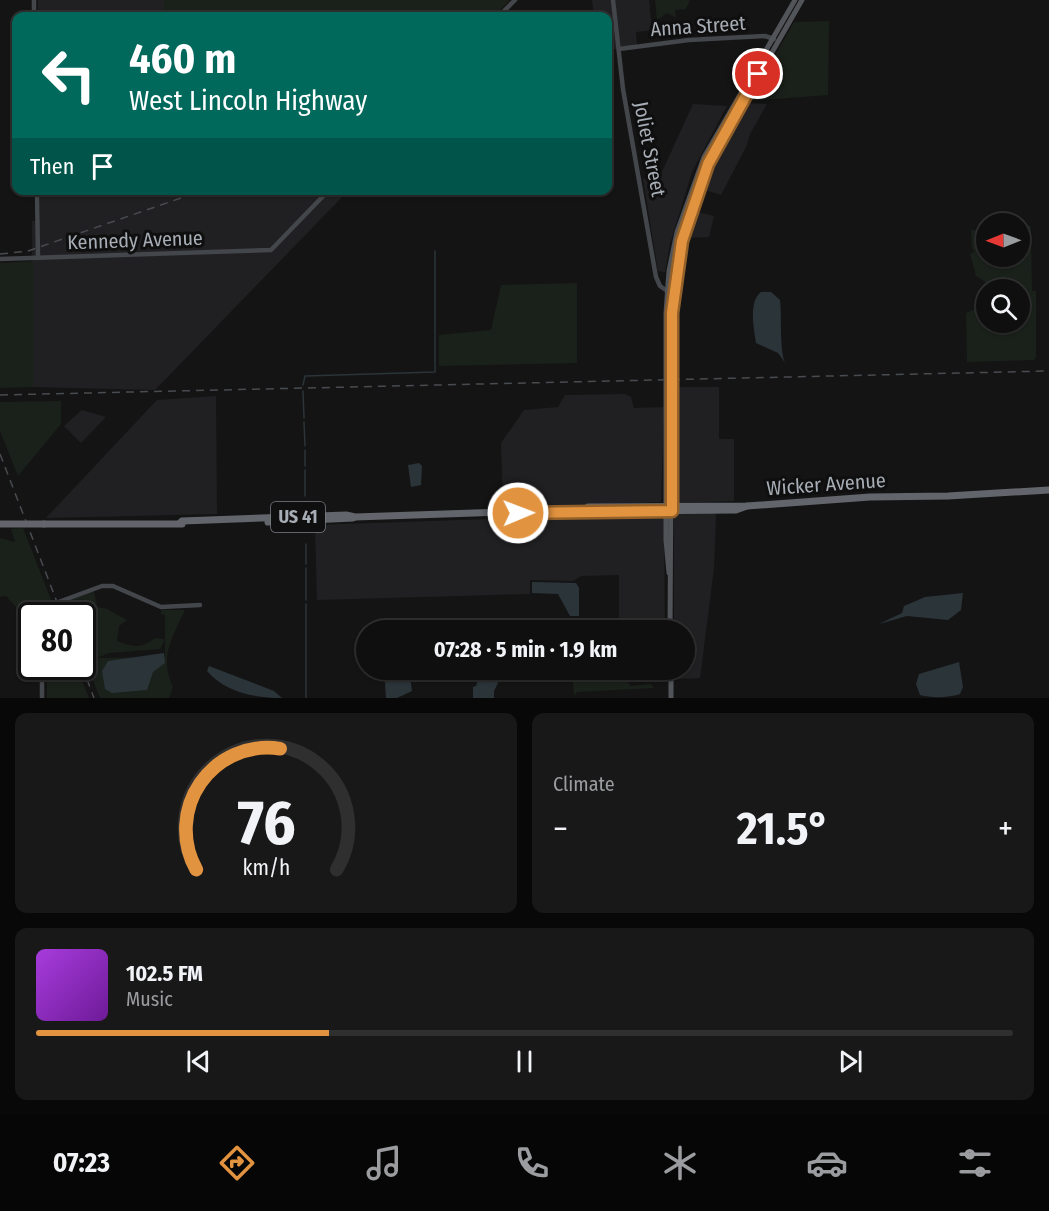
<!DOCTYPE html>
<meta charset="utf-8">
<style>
body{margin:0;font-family:"Fira Sans Condensed",sans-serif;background:#181819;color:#f1f3f6;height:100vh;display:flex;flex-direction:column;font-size:22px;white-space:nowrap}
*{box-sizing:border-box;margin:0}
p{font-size:20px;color:#9b9c9f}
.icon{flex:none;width:33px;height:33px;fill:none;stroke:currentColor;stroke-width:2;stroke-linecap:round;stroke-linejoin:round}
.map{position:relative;height:698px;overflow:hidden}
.side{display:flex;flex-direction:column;gap:15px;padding:15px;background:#080809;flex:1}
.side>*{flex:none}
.guide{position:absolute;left:12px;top:12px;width:600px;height:183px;border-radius:12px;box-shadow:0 2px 4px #0004,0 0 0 2px #2f2f30;background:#00695c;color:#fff;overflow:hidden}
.needle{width:39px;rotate:269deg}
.controls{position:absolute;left:976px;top:213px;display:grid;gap:12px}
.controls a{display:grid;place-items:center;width:54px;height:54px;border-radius:50%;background:#0f0f10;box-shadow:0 2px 4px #0004,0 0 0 2px #2f2f30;font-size:30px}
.speed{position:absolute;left:18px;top:602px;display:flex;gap:12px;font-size:30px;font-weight:700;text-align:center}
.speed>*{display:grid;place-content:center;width:78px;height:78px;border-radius:50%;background:#0f0f10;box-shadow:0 2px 4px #0004,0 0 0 2px #2f2f30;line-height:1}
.speed .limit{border:3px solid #111;border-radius:9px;background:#fff;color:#111}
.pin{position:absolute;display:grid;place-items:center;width:51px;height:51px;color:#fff;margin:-26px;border:3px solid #fff;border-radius:50%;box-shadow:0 2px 6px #0007}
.me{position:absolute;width:66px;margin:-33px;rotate:89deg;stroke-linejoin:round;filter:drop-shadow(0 0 4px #0008)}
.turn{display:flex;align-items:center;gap:21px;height:126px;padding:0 18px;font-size:27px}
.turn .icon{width:78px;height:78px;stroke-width:2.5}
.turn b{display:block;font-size:42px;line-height:51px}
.then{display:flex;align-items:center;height:57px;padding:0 18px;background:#0003;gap:12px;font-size:22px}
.big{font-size:45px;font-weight:700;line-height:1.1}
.side .tile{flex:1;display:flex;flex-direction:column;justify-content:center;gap:9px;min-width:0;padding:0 21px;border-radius:12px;background:#181819}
.side .dial{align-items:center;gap:0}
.dial svg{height:156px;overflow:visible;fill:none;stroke:#2f2f30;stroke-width:7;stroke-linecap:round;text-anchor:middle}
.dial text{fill:#f1f3f6;stroke:none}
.song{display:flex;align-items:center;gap:18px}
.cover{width:72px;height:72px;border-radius:9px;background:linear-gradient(135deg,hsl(280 70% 55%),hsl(280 70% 35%))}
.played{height:6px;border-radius:3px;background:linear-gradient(90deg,#e2933f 30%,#2f2f30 30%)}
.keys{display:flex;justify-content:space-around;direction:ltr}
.heat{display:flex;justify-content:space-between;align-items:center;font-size:33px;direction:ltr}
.side .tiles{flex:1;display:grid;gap:15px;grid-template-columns:1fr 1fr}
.tile:last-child{grid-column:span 2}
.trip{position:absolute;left:356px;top:620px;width:339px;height:60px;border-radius:30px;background:#0f0f10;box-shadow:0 2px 4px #0004,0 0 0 2px #2f2f30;font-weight:700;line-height:60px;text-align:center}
.dock{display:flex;height:96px;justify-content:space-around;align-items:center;background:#060606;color:#9b9c9f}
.dock .icon{width:42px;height:42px}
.dock .on{color:#e2933f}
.dock b{font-size:27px;color:#f1f3f6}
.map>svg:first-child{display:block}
</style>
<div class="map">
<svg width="1049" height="698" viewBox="0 0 1049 698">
<rect width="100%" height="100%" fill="#141415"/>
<g fill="#202022">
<rect x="38" y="0" width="126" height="16"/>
<path d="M592 0H649L652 30 636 32 637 46 608 50V16H594Z"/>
<path d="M747 103 767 104 750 134 747 145 721 195 702 189Z"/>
<path d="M693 104 727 106 692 172 670 244 665 272 658 271 643 179 661 174Z"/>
<path d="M40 191H348L155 390 33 387 32 221H40Z"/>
<path d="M694 211 714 216 709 237 688 238Z"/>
<path d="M676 387H719V439H734V501L679 503 675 500 674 433Z"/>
<path d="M625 394 631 397 634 408 664 407 661 502 503 509 501 443 524 410 558 407 565 395Z"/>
<path d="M216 396 217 514 46 518 157 400Z"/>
<path d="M82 410 106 417 81 443 64 426Z"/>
<path d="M660 513 664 518 665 630H598L597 619 619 618V575L581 576 573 581 530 580V594L317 600 315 525Z"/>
<path d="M679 513H715L716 516 714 568 700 678 675 679V669H684V630H674V518Z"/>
</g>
<g fill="#1a201a">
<path d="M164 0H510L494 16H164Z"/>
<path d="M655 0H690L686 9 675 10 676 18 667 13 657 20Z"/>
<path d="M829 21 828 95 749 101 794 22Z"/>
<path d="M1027 226H1031L1032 291H1036V356L1034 360 967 362 966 313 986 304 987 295V322H1020V290L988 289V284L976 276 970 254 974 252 972 248 971 230H987V256H1020V230H1026Z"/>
<path d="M33 261V387L0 388V263Z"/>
<path d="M577 283V363L439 366V335L491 330 501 285Z"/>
<path d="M61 401V424L18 476 0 431V402Z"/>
<path d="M23 528 57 615H32L31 623H18L16 607 6 596 0 597V538L15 542 11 529Z"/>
<path d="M94 591 97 607 107 609 127 620 119 626 117 641C133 647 141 649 155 638L164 639V642L160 649 109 653 97 658 165 657V615L161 614V610H185C172 638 159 657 173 687L169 698H100L84 658 86 652 83 645 82 615H71L64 605 66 600Z"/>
<path d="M47 666H76L89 698H47Z"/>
<path d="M572 669H626L628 683 631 686 651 684 654 688 577 692 574 696Z"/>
</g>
<g fill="#2b3438">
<path d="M761 292H771L780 300C782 315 779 355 786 364L778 353 756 343C754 329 748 302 761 292Z"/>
<path d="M419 463 422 466 421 485 411 487 408 465Z"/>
<path d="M532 582 576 583 579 588V616H570L558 594 532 593Z"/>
<path d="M963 593 961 610 948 620 907 616 879 624 902 613 904 606 925 597Z"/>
<path d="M537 621 543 630H496L499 622Z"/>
<path d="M164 653 165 663 153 672 147 690 112 693 105 689 102 671 108 661Z"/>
<path d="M959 662 963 687 960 694C948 698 932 698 920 695L916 684 919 674Z"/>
<path d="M209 666 274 691 282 698C256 698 226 693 207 671Z"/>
<path d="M384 669H409L412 691 397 698H386Z"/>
<path d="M481 669H505L494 691V698H473V687L476 686Z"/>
</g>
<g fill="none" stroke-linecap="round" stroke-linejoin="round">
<g stroke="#2b3438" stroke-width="1.5">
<path d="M303 385 305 376 435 372V251"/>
<path d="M303 391 304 418"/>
<path d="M304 422 305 446"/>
<path d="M305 450V466"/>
<path d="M305 470V496"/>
<path d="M305 502V511"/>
<path d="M306 564V544"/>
<path d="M306 568V600"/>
<path d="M306 604V698"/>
</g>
<g stroke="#43464a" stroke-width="4.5">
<path d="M34 0V16"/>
<path d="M613 0 623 89 656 277 660 286 673 295"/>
<path d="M499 16 515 0"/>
<path d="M619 49 689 40 765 36 774 39"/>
<path d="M37 190 38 258"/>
<path d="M0 259 271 250 329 190"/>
<path d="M41 615 45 607 102 586H113L161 607 200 605"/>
<path d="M42 666V698"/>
</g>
<g stroke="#515459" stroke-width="5">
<path d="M669 573 666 540V313L669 271 677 232 704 157 795 0"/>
<path d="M670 630 672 313 682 241 708 164 802 0"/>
<path d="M671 669V698"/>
</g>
<g stroke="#62656b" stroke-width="7">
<path d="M588 507 747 506 870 497 948 496 1049 490"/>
<path d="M268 522 353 518"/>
<path d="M180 523 182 521 346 515 355 517 504 512 736 510 747 506"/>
<path d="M44 524H182"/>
</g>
<g stroke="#484b4f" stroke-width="1.5" stroke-dasharray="8 6" stroke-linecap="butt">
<path d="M0 254 28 251 204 190"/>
<path d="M0 395 1049 371"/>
<path d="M0 454 62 615"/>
<path d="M82 666 94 698"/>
</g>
<path stroke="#62656b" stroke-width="7" d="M0 524H44"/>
</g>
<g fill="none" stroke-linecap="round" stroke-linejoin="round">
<defs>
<path id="route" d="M518 513 672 511V313L682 241 708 164 758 74"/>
</defs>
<use href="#route" stroke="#936029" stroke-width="15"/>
<use href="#route" stroke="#e2933f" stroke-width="10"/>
</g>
<g text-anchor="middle" stroke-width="6" stroke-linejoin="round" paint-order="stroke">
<rect fill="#0f0f10" stroke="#797e83" stroke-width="1.5" x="271" y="502" width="54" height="30" rx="4.5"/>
<g font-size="18" font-weight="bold" fill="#a7adb4">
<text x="298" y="523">US 41</text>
</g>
<g font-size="20" fill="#a7adb4" stroke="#0f0f10">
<text transform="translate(698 26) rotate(-4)" y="7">Anna Street</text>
<text transform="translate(650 149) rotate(79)" y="7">Joliet Street</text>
<text transform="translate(135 240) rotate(-2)" y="7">Kennedy Avenue</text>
<text transform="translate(826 484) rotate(-4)" y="7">Wicker Avenue</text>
</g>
</g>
</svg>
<div class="controls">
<a><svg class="needle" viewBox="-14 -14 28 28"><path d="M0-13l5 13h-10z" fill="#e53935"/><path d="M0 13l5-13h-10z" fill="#9b9c9f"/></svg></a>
<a><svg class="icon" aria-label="search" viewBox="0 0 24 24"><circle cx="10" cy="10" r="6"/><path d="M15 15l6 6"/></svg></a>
</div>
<div class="speed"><div class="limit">80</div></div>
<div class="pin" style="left:758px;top:74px;background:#d93025"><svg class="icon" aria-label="arrive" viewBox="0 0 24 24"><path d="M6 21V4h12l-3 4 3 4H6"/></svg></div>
<svg class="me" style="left:518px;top:513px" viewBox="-20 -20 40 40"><circle r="17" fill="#e2933f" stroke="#fff" stroke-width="3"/><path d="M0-11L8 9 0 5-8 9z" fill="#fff"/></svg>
<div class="trip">07:28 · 5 min · 1.9 km</div>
<div class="guide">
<div class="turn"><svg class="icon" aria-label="left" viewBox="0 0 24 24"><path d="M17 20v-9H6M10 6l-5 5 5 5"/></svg><div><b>460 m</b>West Lincoln Highway</div></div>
<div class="then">Then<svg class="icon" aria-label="arrive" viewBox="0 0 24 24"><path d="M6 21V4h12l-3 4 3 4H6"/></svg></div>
</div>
</div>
<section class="side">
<div class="tiles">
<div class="tile dial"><svg viewBox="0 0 100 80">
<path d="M14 69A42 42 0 1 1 86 69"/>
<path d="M14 69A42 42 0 0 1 57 7" stroke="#e2933f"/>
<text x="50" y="56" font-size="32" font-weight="700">76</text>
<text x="50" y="72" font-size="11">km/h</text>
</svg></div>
<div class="tile"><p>Climate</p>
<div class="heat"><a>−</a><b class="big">21.5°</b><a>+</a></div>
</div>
<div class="tile">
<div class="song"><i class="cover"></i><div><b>102.5 FM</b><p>Music</p></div></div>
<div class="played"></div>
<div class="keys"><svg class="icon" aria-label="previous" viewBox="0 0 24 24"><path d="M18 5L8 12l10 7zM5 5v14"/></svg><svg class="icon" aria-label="pause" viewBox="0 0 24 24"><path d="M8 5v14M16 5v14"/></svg><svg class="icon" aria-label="next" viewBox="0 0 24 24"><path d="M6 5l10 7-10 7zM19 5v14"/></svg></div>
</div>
</div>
</section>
<nav class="dock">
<b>07:23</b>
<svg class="icon on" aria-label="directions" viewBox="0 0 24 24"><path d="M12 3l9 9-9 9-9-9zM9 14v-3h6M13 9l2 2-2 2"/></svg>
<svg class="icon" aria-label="music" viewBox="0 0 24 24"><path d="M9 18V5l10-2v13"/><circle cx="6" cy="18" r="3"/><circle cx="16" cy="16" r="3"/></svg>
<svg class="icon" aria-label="phone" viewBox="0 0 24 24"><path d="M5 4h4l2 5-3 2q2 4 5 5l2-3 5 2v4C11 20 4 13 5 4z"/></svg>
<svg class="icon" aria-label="climate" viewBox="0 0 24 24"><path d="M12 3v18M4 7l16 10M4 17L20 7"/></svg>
<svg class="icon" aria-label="car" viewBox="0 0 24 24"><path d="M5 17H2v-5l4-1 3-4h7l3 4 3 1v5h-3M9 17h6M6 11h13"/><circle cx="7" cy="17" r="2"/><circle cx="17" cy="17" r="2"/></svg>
<svg class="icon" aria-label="filters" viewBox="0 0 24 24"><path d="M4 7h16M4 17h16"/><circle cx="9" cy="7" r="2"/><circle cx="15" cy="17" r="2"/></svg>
</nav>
